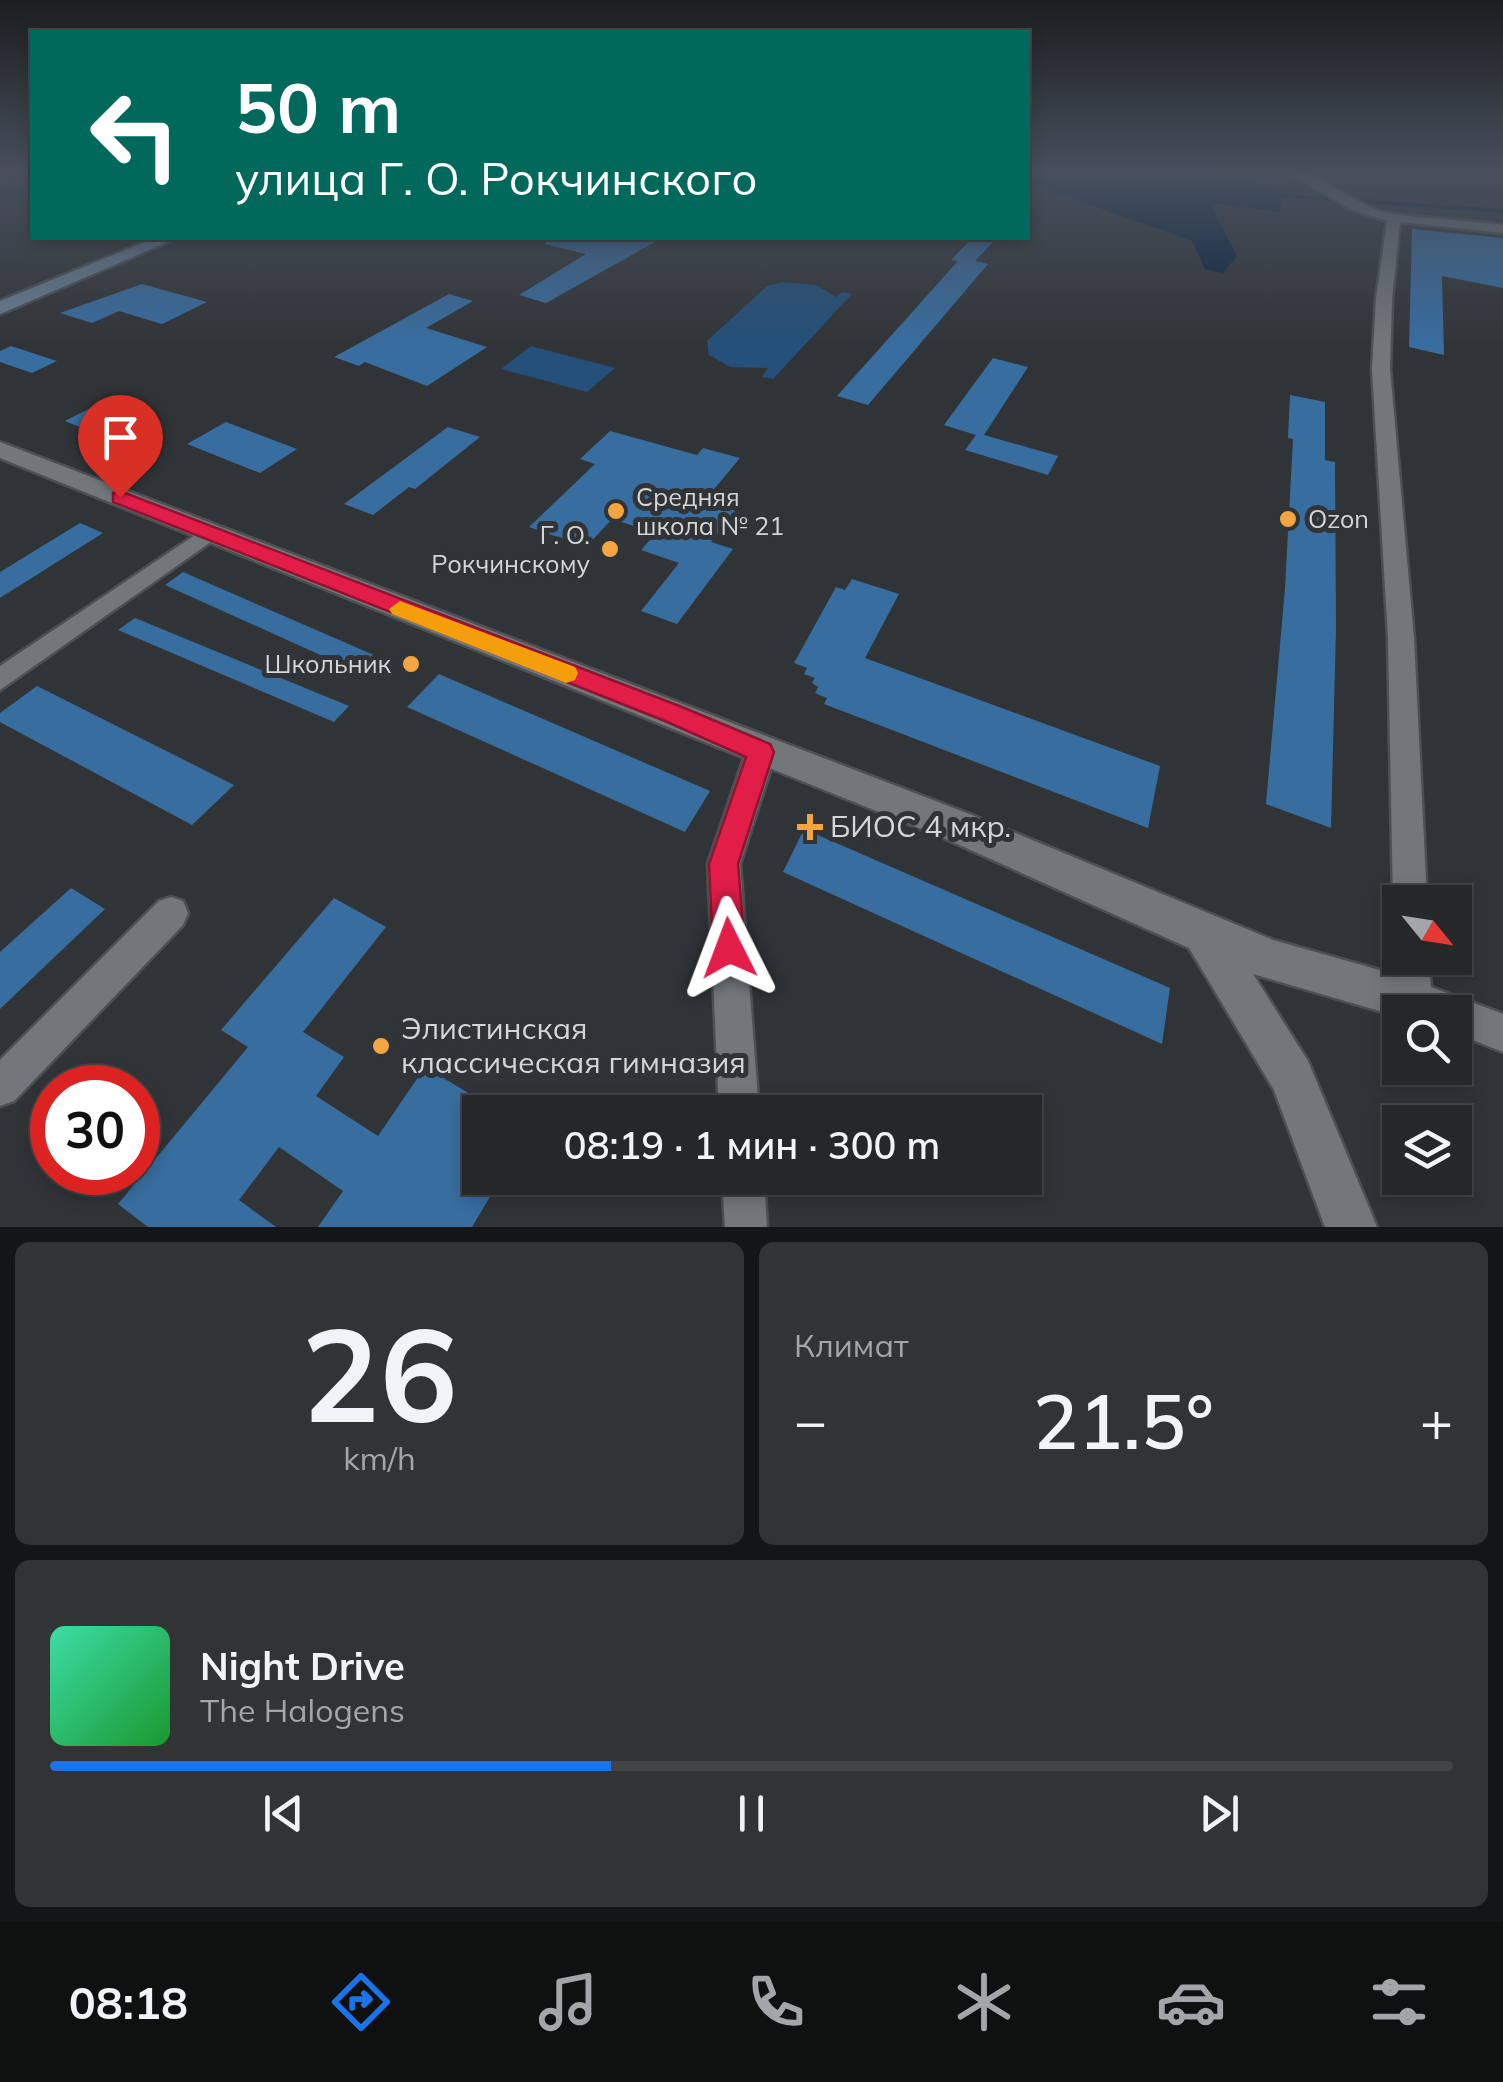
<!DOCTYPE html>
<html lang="ru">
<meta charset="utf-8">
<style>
body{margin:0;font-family:Mulish,sans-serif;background:#313335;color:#f1f3f6;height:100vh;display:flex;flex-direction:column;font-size:38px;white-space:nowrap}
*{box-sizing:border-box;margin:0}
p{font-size:32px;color:#a3a5a8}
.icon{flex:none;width:55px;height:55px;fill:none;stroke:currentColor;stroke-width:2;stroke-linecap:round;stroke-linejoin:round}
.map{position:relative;height:1227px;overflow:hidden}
.details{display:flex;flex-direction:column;gap:15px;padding:15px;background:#141517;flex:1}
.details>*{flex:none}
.banner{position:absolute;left:30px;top:30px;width:1000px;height:210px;border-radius:0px;box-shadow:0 5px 15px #0003,0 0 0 2px #424446;background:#00695c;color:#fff;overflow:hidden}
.needle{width:65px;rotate:120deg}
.buttons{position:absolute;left:1382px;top:885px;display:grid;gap:20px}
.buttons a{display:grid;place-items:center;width:90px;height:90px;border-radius:0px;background:#252729;box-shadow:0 5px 15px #0003,0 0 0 2px #424446;font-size:50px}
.speed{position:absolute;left:30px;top:1065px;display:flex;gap:20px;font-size:50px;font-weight:700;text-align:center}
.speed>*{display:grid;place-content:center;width:130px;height:130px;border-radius:50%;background:#252729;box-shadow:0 5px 15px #0003,0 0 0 2px #424446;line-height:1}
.speed .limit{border:15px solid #d22;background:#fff;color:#111}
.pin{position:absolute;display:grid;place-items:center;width:85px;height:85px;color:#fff;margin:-102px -42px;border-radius:50% 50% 50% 0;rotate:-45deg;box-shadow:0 0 10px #0007}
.pin .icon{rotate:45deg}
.me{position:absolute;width:110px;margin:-55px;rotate:357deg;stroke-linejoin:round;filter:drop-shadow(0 0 8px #0008)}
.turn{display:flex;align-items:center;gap:35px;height:210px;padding:0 40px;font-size:45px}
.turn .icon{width:130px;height:130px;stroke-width:2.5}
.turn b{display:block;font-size:70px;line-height:85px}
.big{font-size:75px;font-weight:600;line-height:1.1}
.details .widget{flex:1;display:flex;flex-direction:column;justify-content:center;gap:15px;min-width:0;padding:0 35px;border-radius:15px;background:#313335}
.details .dial{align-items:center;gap:0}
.dial b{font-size:130px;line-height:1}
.song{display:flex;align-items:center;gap:30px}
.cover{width:120px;height:120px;border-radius:15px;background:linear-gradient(135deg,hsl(160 70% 55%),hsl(130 70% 35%))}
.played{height:10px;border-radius:5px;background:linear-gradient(90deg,#1a73e8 40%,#424446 40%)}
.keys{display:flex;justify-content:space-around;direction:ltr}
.heat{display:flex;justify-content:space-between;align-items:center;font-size:55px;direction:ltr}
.details .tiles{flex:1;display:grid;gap:15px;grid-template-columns:1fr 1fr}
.widget:last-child{grid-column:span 2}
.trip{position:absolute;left:462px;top:1095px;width:580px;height:100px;border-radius:0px;background:#252729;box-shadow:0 5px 15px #0003,0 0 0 2px #424446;font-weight:600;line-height:100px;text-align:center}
.menu{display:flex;height:160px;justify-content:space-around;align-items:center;background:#0f1010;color:#a3a5a8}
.menu .icon{width:70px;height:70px}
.menu .active{color:#1a73e8}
.menu b{font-size:45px;color:#f1f3f6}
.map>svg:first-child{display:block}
</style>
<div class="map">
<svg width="1503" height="1227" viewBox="0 0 1503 1227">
<rect width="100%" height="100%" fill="#313437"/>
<g fill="#24507a">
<path d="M782 282 816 285 836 297 842 292 852 294 773 379 762 377 768 368 730 367 709 355 707 341 767 286Z"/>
<path d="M531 346 615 368 587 392 501 369Z"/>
</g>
<path fill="#07233d" d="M1028 173H1220L1303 197 1282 199 1279 212 1216 204 1212 209 1237 256 1223 273 1205 269 1192 241 1028 183Z"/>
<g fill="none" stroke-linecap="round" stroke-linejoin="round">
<path stroke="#07233d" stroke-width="4" d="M1303 197 1503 211"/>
</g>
<g fill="#386d9f">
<path d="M1412 229 1503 238V288L1442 276 1444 355 1409 347Z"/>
<path d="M546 238H662L546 303 519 295 586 254 545 244Z"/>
<path d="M972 238 994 241 975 261 988 264 868 405 837 396 958 261 951 260Z"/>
<path d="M142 284 207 302 162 324 119 311 92 323 60 313Z"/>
<path d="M449 294 473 301 426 328 487 347 427 386 365 362 359 366 334 357Z"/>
<path d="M11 346 57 361 32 373 0 362V351Z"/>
<path d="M993 358 1028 367 984 435 1058 456 1048 475 965 450 976 435 944 425Z"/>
<path d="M1290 395 1325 402V460L1335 462 1336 628 1331 828 1266 804 1285 588 1293 439 1288 438Z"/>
<path d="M98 404 130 417 97 434 65 421Z"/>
<path d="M226 422 297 449 260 473 187 444Z"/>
<path d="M448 427 480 437 415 489 409 487 373 515 344 504Z"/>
<path d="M610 431 697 455 703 448 740 458 711 493 742 502 711 542 733 549 677 624 641 611 679 563 641 550 656 533 612 519 586 547 529 527 595 464 580 459Z"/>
<path d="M80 523 103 533 0 598V572Z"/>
<path d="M183 572 376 656 358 672 165 585Z"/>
<path d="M852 579 899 594 865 658 1160 766 1148 828 824 704 827 698 815 693 818 687 812 683 815 678 804 674 807 668 794 663 836 587 845 590Z"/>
<path d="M135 618 349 706 334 722 118 630Z"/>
<path d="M439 674 710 791 685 832 407 707Z"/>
<path d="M37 686 234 785 192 825 0 722V713Z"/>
<path d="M804 829 1170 988 1162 1044 783 872Z"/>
<path d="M71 888 105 909 0 1009V952Z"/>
<path d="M334 898 386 927 303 1032 344 1057 316 1096 378 1136 425 1067 480 1100V1178H501L472 1227H318L343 1191 279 1147 239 1200 276 1227H148L118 1204 248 1047 221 1030Z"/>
</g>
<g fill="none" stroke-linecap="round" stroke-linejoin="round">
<defs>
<g id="minor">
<path d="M1291 173C1327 173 1356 209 1393 214 1428 219 1467 220 1503 225V233L1400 222 1392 299 1390 369 1414 638 1427 902H1400V914L1393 902 1388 638 1372 369 1376 299 1387 221 1350 209Z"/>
<path d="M210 525 221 532 218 537 0 690V666Z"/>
<path d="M761 740 771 743 776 752 740 864 759 1112H719L708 864 746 752 751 743Z"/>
<path d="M171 897 183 901 188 913 183 925 14 1101 0 1106V1060L159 901Z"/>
<path d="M1400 945V958H1429L1431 987 1503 1014V1052L1455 1033V1012H1401C1393 992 1391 965 1400 945Z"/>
<path d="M722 1178H764L767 1227H725Z"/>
</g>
<path id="tertiary" d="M0 442 972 815 1273 940 1429 984 1436 999 1430 1012H1400V1017L1253 974 1308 1061 1377 1227H1325L1274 1090 1189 948 946 839 0 458Z"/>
<path id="secondary" d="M155 238H177L0 314V301Z"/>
</defs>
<use href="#minor" stroke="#4d5053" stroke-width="5"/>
<use href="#tertiary" stroke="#4d5053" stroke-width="5"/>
<use href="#secondary" stroke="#4d5053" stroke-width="5"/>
<use href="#minor" fill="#73777a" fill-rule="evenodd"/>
<use href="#tertiary" fill="#73777a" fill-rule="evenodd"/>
<use href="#secondary" fill="#687d90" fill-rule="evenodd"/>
</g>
<linearGradient id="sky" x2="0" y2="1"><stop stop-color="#1b1d1e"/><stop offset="0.5" stop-color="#48505e"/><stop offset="1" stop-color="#48505e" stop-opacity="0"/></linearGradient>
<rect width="1503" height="345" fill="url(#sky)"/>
<path fill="#e11d48" stroke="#92132f" stroke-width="2.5" d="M120 491 682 707 770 744 774 752 738 864 745 948 740 959 729 964 718 959 713 948 709 864 746 757 665 721 113 502V493Z"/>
<path fill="#f59e0b" d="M400 601 575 667 578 673 575 680 566 683 392 614 389 609Z"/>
<g fill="#f2a541" stroke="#313437" stroke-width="4">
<circle cx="616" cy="511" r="10"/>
<circle cx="1288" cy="519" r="10"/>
<circle cx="610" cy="549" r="10"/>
<circle cx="411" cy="664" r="10"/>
<path d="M805 812h10v10h10v10h-10v10h-10v-10h-10v-10h10z"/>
<circle cx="381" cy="1046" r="10"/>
</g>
<g text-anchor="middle" stroke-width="10" stroke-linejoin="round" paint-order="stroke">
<g font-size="25" fill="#d3d5d7" stroke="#313437" text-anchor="start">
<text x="636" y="506">Средняя<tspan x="636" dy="29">школа № 21</tspan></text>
<text x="1308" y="528">Ozon</text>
<text x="590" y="544" text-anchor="end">Г. О.<tspan x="590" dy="29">Рокчинскому</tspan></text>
<text x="391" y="673" text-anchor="end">Школьник</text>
</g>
<g font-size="30" fill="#d3d5d7" stroke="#313437" text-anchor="start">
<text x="830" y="837">БИОС 4 мкр.</text>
<text x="401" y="1039">Элистинская<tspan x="401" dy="34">классическая гимназия</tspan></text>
</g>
</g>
</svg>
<div class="buttons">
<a><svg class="needle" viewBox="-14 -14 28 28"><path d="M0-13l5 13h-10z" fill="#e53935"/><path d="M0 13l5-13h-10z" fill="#a3a5a8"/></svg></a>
<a><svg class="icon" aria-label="search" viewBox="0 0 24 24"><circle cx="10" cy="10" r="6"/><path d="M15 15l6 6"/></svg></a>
<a><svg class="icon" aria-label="layers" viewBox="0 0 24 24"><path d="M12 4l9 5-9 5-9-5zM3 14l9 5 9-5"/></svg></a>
</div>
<div class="speed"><div class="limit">30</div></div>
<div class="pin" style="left:120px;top:497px;background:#d93025"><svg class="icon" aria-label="arrive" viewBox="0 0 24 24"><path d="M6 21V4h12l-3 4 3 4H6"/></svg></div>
<svg class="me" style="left:729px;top:948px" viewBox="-20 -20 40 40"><path d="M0-17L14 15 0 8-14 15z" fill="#e11d48" stroke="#fff" stroke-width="4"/></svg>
<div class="trip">08:19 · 1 мин · 300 m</div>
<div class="banner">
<div class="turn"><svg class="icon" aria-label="left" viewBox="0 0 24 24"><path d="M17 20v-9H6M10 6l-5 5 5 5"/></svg><div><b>50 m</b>улица Г. О. Рокчинского</div></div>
</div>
</div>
<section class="details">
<div class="tiles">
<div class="widget dial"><b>26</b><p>km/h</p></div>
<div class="widget"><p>Климат</p>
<div class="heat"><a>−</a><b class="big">21.5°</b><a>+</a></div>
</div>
<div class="widget">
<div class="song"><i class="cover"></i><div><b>Night Drive</b><p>The Halogens</p></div></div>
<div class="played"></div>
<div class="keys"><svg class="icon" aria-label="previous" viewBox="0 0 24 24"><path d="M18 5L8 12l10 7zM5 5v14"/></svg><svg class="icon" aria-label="pause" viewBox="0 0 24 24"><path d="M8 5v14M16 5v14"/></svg><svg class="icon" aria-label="next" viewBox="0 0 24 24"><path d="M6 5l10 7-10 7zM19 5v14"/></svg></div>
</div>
</div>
</section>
<nav class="menu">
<b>08:18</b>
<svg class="icon active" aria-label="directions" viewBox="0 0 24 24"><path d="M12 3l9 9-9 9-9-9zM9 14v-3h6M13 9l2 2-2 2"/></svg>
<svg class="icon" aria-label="music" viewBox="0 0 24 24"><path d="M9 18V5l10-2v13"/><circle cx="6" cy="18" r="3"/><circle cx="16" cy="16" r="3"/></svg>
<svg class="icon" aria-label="phone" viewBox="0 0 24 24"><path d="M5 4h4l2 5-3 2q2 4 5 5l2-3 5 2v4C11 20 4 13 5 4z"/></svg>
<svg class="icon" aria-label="climate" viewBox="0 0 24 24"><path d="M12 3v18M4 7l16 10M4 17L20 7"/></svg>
<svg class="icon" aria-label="car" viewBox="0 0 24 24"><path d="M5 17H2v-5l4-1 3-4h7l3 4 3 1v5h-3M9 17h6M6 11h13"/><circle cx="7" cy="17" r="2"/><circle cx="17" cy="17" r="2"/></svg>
<svg class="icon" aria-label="filters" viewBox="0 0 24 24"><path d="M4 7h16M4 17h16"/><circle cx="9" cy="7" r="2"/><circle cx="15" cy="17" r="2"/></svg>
</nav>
